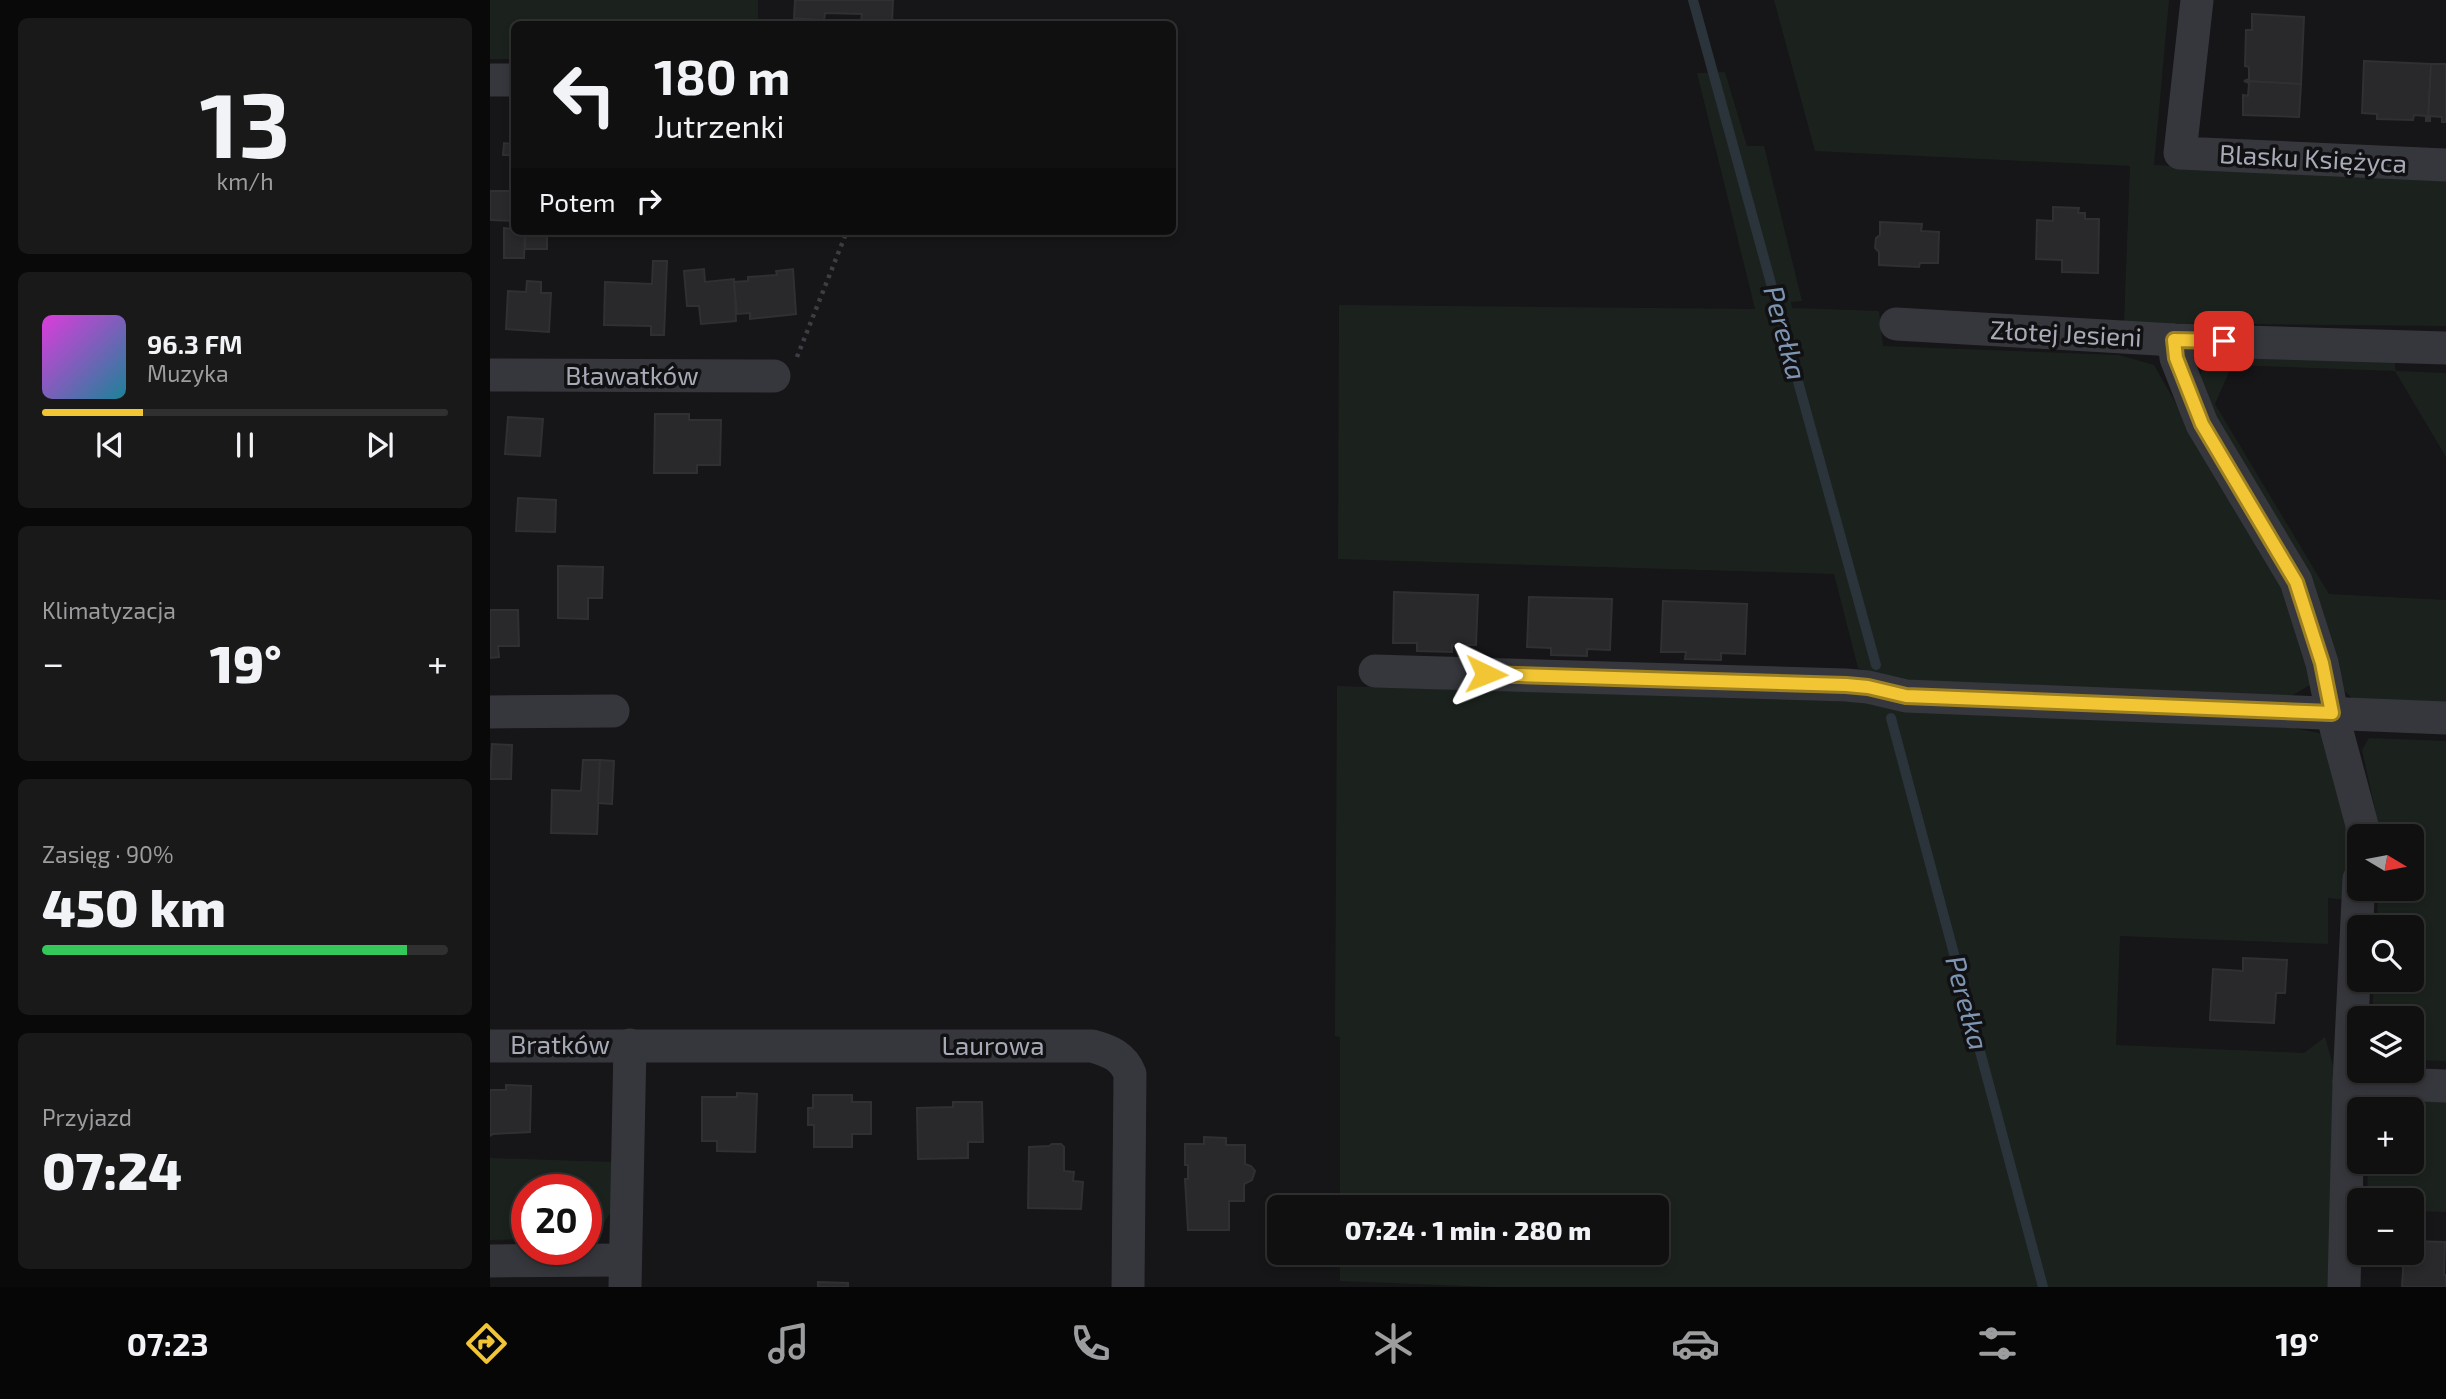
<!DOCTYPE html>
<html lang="pl">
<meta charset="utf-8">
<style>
body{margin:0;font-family:"Exo 2",sans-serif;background:#19191a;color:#f1f3f6;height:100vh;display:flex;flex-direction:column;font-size:26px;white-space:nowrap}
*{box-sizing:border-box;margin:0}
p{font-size:23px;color:#9c9d9f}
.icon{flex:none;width:38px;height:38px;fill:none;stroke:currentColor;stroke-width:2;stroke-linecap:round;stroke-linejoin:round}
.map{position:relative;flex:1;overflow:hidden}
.side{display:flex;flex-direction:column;gap:18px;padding:18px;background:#090909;width:490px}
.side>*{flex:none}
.hud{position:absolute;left:21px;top:21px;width:665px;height:214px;border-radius:10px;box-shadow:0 4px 10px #0003,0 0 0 2px #303031;background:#101011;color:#f1f3f6;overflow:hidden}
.needle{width:46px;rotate:100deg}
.tools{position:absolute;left:1857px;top:824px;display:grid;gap:14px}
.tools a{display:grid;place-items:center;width:77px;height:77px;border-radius:10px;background:#101011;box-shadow:0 4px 10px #0003,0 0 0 2px #303031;font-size:35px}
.speed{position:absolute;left:21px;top:1174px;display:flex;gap:14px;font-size:35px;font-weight:700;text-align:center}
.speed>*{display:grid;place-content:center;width:91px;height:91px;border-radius:50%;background:#101011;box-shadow:0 4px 10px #0003,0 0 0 2px #303031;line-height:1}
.speed .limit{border:10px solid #d22;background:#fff;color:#111}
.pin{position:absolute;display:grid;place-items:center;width:60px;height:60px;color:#fff;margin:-30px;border-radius:14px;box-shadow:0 4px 10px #0006}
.me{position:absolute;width:77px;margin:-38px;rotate:92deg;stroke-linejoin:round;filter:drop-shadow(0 0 5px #0008)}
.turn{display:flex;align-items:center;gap:24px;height:147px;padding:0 28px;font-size:32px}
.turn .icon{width:91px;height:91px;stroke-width:2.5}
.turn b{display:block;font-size:49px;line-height:60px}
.then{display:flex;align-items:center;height:66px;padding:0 28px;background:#0003;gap:14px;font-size:26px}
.big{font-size:52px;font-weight:800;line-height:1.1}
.side .widget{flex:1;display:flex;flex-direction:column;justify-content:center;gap:10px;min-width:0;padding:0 24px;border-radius:10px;background:#19191a}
.side .dial{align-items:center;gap:0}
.dial b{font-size:91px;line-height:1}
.song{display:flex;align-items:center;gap:21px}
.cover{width:84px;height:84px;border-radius:10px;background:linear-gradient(135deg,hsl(300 70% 55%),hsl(190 70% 35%))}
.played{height:7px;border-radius:4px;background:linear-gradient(90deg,#f1c533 25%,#303031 25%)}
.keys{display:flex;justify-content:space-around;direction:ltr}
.heat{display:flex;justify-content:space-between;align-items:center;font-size:38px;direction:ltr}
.charge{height:10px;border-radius:5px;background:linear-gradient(90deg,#34c759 90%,#303031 0)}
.trip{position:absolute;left:777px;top:1195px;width:402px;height:70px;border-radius:10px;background:#101011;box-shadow:0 4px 10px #0003,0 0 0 2px #303031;font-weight:800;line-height:70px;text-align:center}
.tab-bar{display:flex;height:112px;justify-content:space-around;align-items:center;background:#060607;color:#9c9d9f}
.tab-bar .icon{width:49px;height:49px}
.tab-bar .active{color:#f1c533}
.tab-bar b{font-size:32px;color:#f1f3f6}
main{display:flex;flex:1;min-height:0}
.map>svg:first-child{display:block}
</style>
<main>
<section class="side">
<div class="widget dial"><b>13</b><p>km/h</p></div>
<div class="widget">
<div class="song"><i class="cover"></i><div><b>96.3 FM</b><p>Muzyka</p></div></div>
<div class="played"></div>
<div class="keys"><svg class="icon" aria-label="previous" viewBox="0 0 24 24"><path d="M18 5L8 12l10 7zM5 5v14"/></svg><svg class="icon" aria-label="pause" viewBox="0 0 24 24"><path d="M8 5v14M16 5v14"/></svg><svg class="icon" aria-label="next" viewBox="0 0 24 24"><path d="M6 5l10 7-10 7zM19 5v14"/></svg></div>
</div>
<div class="widget"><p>Klimatyzacja</p>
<div class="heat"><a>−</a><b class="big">19°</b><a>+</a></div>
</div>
<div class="widget"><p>Zasięg · 90%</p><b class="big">450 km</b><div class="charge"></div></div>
<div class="widget"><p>Przyjazd</p><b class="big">07:24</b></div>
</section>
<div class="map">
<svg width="1956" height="1287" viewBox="0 0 1956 1287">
<rect width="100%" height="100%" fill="#161517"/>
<g fill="#1b221d">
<path d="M0 0H268V24H24V59H0Z"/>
<path d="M1284 0H1679L1664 165 1956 178V326L1634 323 1640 166 1325 151Z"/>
<path d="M1235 72 1257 146H1274L1312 301 1301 302 1302 308 1389 311 1393 346 1629 355 1664 365 1729 479 1800 592 1825 682 1796 699 1406 682 1368 668 1344 574 848 559 849 305 1265 309 1207 73Z"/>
<path d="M1717 356 1904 361 1906 371 1956 373V457L1905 371 1742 365 1725 404 1839 594 1956 600V711L1864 700 1850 687 1713 409 1710 376Z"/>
<path d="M847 686 1376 702 1803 728 1839 735 1863 837 1860 900 1838 898V944L1630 936 1626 1045 1814 1053 1835 1037 1843 1066 1839 1287H1000L850 1281V1253H1167V1208L850 1207V1037L845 1036Z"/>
<path d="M1879 738 1956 741V1061L1922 1060V1018H1882L1884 980H1922V928L1887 927 1888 889H1922V836H1891L1872 750Z"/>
<path d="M1897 1098 1956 1100V1212L1922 1211V1200H1877L1878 1162H1922V1110L1885 1109Z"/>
<path d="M0 1158 124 1162 125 1206 104 1238H96V1190H37V1239L0 1240Z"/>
</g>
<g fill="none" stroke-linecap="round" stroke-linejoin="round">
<g stroke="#2b333b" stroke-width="10">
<path d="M1203 0 1386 665"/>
<path d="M1401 718 1553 1287"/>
</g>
</g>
<g fill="#29282b" stroke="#302f33" stroke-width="2">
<path d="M305 0H403L402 22 371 20 372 14 335 13 334 20 304 18Z"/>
<path d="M1762 14 1814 17 1811 84 1754 81 1759 79V67L1755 66 1756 30H1762Z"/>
<path d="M1874 61 1941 64 1938 121H1936V116L1924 115 1923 120 1887 119V114L1872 113Z"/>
<path d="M1941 64H1956V122H1952V117L1940 116V121H1938Z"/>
<path d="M1754 81 1811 84 1809 117 1753 115V95L1758 96 1759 83Z"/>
<path d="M24 121V170H22V155H13L14 143 22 144Z"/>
<path d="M0 191H24V221L0 220Z"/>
<path d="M1563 207 1589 208 1588 213H1595V219H1609L1608 273 1572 272V260L1546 259 1547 220 1563 221Z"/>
<path d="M1390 222 1432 224 1431 231 1449 232 1448 263H1430L1429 267 1389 265V252L1385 248 1386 238 1390 235Z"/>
<path d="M14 228 35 231 34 258H14Z"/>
<rect x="35" y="233" width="22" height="16"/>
<path d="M163 261H177L174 335H161V326L114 325 115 282 162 284Z"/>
<path d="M214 269 215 282 244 279 246 321 211 324 209 306H197L194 271Z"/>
<path d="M303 269 306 314 260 319V313L247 314 244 282 258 281V277L287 275 286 271Z"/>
<path d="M37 281 51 282V293H61L59 332 16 329 18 291 36 292Z"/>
<path d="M165 414H199V420H231L230 465H207V473H164Z"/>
<path d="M18 417 53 419 50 456 15 454Z"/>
<path d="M28 498 66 500 65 532 26 531Z"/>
<path d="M68 566 113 567 112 598H98V619L68 618Z"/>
<path d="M904 592 988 595 986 645H962V652L927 651V643H903Z"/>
<path d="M1039 597 1122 599 1120 650 1097 649V656L1061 655V648L1037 647Z"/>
<path d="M1173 601 1257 604 1255 654 1231 653V660L1195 659 1196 652H1171Z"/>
<path d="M0 610H28L29 646H8L9 657 0 658Z"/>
<path d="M2 744 22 745 21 779H0Z"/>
<path d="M93 760H110L107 834 61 833 62 790 91 791Z"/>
<path d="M110 760 124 761 122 804 108 803Z"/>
<path d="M1753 958 1797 960 1795 993H1786L1784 1023 1720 1020 1723 969 1753 971Z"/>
<path d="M16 1085 41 1086 40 1132 3 1134 0 1136V1090H16Z"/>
<path d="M247 1093 267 1094 265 1152 227 1151V1141H212V1097H247Z"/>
<path d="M323 1095H362V1102H381V1134H362V1147H324V1125H318V1108H323Z"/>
<path d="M463 1102H492L493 1142H478V1158L428 1159 427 1108 463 1107Z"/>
<path d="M714 1137 736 1138V1145H755V1164L761 1166 765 1171 762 1180 754 1184V1201H739V1230H698L695 1179H698V1165H695V1144H714Z"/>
<path d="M562 1144H571L574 1147V1171L584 1172 583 1181 593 1182 591 1209 538 1208 539 1147 559 1146Z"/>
<path d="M1922 1241 1955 1242 1954 1275H1956V1287H1912L1914 1253H1922Z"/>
<path d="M328 1282 358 1283V1287H328Z"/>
</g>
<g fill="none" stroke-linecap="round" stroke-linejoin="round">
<path stroke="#3c3e43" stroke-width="4.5" stroke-dasharray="3.5 5" stroke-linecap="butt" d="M307 357 357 231"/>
<g stroke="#36373c" stroke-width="33">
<path d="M1707 0 1690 153 1956 165"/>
<path d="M0 80H24"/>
<path d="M1406 324 1684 340 1956 348"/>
<path d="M1684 340 1686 358 1712 424 1806 581 1832 663 1842 713 1872 825V836"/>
<path d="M0 375 284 376"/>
<path d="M885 671 1356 685 1378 687 1416 696 1956 718"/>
<path d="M0 712 123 711"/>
<path d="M0 1046H602C620 1051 633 1056 640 1074L638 1287"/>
<path d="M1859 1082 1956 1086"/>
<path d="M0 1261 135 1260"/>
<path d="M135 1287 140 1045"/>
<path d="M1854 1287 1859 1082 1869 879"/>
</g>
</g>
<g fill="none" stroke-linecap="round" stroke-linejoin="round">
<defs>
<path id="route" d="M996 674 1356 685 1378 687 1416 696 1842 713 1832 663 1806 582 1712 424 1686 358 1684 340 1734 341"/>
</defs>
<use href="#route" stroke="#9d8021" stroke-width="18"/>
<use href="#route" stroke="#f1c533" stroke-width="12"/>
</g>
<g text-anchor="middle" stroke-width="7" stroke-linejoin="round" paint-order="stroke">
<g font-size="26" fill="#a7abb7" stroke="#111012">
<text transform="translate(1823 159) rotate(3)" y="9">Blasku Księżyca</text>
<text transform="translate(1576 334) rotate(3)" y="9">Złotej Jesieni</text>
<text x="142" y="385">Bławatków</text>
<text x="70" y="1054">Bratków</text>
<text x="503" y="1055">Laurowa</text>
</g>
<g font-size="28" font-style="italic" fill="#7e95b2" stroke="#111012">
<text transform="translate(1295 333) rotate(75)" y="10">Perełka</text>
<text transform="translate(1477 1003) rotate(75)" y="10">Perełka</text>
</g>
</g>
</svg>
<div class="tools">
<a><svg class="needle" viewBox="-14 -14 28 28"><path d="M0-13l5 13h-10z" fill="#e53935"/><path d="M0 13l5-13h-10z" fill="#9c9d9f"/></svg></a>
<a><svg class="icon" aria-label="search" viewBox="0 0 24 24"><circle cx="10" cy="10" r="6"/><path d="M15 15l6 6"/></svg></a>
<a><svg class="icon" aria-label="layers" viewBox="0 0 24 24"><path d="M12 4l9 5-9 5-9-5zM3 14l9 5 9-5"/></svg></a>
<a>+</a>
<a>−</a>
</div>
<div class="speed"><div class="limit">20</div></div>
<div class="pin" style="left:1734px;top:341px;background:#d93025"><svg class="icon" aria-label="arrive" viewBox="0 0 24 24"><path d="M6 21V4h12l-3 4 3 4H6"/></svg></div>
<svg class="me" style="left:996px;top:674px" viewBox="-20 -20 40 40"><path d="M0-17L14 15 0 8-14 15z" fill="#f1c533" stroke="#fff" stroke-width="4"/></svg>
<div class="trip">07:24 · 1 min · 280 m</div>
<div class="hud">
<div class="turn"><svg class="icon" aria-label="left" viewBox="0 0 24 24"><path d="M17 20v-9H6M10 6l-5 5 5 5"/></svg><div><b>180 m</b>Jutrzenki</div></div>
<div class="then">Potem<svg class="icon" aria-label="right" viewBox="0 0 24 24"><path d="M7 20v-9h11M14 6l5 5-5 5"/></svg></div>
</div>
</div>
</main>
<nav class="tab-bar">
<b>07:23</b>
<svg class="icon active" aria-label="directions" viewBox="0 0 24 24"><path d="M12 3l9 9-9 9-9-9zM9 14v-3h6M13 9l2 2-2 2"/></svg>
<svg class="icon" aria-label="music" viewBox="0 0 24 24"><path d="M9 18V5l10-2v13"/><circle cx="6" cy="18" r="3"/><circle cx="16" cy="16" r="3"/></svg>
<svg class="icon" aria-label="phone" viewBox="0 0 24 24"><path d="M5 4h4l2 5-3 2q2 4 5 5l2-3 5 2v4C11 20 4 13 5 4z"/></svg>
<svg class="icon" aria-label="climate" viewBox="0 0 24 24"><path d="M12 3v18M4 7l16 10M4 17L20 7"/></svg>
<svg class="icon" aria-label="car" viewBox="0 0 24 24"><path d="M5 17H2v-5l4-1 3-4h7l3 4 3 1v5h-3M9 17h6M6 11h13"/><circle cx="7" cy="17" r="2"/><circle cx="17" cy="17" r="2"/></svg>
<svg class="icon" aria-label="filters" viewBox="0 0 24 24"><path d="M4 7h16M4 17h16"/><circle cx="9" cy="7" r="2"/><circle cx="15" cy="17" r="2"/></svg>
<b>19°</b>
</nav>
